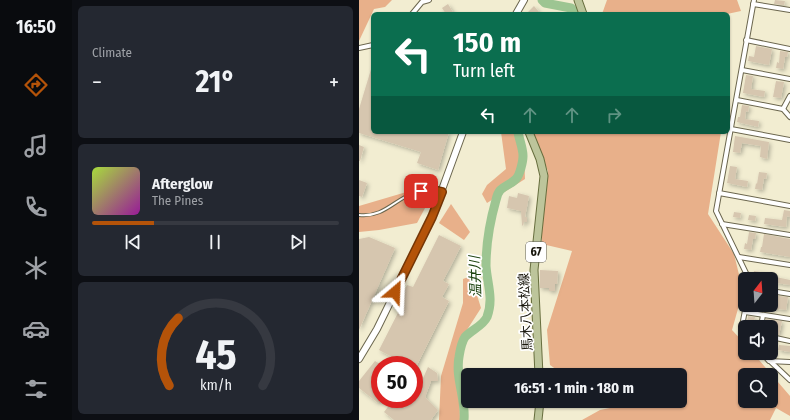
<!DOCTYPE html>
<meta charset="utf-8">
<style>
body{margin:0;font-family:"Fira Sans Condensed","Noto Sans JP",sans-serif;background:#242831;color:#f1f3f6;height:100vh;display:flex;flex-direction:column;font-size:15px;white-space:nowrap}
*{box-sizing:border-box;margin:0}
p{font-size:13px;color:#9ea1a6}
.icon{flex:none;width:22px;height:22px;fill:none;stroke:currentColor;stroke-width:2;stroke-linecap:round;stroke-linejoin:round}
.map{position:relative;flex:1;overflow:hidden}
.sheet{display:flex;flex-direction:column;gap:6px;padding:6px;background:#0d0f14;width:287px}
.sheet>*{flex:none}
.banner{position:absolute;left:12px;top:12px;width:359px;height:122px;border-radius:6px;box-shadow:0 1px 3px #0004;background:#0b6e4f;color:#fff;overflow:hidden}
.needle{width:26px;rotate:17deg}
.controls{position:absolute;left:379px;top:272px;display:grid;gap:8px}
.controls a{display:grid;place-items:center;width:40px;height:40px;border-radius:6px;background:#171b24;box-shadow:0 1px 3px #0004;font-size:20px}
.speed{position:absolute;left:12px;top:356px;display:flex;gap:8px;font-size:20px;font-weight:700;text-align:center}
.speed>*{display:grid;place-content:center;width:52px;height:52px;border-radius:50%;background:#171b24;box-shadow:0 1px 3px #0004;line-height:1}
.speed .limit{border:6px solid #d22;background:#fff;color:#111}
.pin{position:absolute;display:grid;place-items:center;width:34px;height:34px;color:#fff;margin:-17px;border-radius:8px;box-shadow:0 2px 6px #0006}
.me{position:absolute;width:44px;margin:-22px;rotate:26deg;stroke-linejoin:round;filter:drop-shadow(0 0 3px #0008)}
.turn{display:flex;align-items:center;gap:14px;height:84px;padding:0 16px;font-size:18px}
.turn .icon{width:52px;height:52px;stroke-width:2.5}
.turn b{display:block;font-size:28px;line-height:34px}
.lanes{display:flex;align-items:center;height:38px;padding:0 16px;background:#0003;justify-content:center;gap:20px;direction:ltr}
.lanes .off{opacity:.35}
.big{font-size:30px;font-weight:700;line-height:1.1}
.sheet .card{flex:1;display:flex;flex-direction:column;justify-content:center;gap:6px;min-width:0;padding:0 14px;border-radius:6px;background:#242831}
.sheet .dial{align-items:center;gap:0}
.dial svg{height:104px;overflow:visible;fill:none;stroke:#363941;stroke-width:7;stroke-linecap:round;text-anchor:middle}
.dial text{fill:#f1f3f6;stroke:none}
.song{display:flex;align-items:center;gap:12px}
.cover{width:48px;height:48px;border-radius:6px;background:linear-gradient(135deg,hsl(80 70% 55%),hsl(300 70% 35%))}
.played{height:4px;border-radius:2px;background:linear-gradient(90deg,#b45309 25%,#363941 25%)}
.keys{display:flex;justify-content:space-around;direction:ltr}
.heat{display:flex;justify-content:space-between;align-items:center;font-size:22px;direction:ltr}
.trip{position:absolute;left:102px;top:368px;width:226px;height:40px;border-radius:6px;background:#171b24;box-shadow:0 1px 3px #0004;font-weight:700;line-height:40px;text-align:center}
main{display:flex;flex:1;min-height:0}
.dock{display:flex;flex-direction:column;width:72px;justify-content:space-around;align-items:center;background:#090b0e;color:#9ea1a6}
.dock .icon{width:28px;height:28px}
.dock .current{color:#b45309}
.dock b{font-size:18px;color:#f1f3f6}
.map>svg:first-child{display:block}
</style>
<main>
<nav class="dock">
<b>16:50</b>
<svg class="icon current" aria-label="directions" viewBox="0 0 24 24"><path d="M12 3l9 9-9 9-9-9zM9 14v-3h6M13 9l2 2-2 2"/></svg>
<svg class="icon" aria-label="music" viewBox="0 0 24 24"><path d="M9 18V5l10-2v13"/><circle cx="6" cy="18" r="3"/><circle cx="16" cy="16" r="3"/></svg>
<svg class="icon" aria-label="phone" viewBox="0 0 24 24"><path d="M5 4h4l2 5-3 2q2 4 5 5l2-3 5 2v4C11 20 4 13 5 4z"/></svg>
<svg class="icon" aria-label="climate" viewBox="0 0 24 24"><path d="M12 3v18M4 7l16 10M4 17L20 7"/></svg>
<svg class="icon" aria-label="car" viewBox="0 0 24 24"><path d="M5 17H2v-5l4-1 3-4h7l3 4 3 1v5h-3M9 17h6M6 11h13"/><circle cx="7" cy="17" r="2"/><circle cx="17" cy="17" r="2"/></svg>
<svg class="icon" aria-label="filters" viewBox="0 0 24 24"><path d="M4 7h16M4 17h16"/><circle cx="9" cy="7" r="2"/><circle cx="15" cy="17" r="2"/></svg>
</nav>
<section class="sheet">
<div class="card"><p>Climate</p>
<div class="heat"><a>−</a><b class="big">21°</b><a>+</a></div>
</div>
<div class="card">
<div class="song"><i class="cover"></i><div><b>Afterglow</b><p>The Pines</p></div></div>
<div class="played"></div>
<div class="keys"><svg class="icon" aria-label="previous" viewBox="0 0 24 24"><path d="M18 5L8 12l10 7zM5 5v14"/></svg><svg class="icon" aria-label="pause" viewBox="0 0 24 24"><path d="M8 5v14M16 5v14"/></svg><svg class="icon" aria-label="next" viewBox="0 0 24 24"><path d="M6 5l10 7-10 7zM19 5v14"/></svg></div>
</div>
<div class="card dial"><svg viewBox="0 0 100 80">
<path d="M14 69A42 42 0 1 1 86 69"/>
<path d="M14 69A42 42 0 0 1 21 17" stroke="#b45309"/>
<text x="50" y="56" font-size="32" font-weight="700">45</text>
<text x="50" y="72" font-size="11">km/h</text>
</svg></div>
</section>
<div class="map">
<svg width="431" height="420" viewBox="0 0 431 420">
<defs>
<filter id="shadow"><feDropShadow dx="2" dy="2" stdDeviation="2" flood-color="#0004"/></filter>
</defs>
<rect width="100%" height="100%" fill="#f2edd1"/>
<g fill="#e8b08a" fill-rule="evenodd">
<path d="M0 0H33L26 7 15 9 0 41Z"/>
<path d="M248 0H378L382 11 368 14H243Z"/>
<path d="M142 132H164L166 179 128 203 123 194 128 185 147 169Z"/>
<path d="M170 132H362L349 214 375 254 384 291 373 330 386 344V353H394L431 396V416L417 408 411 420H223L241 410 251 408 268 401H321V375H205L191 365 188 330 213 251 183 244 182 204 189 171ZM386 375H412V401H386Z"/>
<path d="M61 188 73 195 58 223 20 230 0 232V206Z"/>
<path d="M92 204 111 232 105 240 80 223Z"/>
<path d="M112 276 122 308 106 333 100 375 101 420H80L82 376 104 303V279Z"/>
</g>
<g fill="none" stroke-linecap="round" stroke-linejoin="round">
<g stroke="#9dc592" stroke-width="9">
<path d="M183 0 186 3 212 8 217 14"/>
<path d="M105 420C107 399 96 378 100 357 101 351 102 343 106 337 112 330 124 326 128 317 135 299 128 283 127 266 127 244 131 221 137 200 140 185 148 188 157 179 161 175 164 161 164 156 164 148 160 139 159 132"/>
</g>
</g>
<g fill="#d6c6af" filter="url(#shadow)">
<path d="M416 0 426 1 425 5 415 4Z"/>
<path d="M89 4 95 14H87L83 8Z"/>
<path d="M175 6 180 12 178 14H167Z"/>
<path d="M397 46 413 49 410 65 389 61 390 56 395 57Z"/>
<path d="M421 51 429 52 428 57H426L424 69 417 68 418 62 420 63Z"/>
<path d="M13 66H14V132H90L79 170 58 163 62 152 0 133V109Z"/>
<path d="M387 75 394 76 392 89 406 91 405 97 384 93Z"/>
<path d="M417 81 425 82 422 98 414 97Z"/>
<path d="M383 105 390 106 389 112 387 111 386 119 400 121 399 127 378 122 379 117H381Z"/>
<path d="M376 136 410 142 408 159 401 157 402 146 383 143 381 153 374 152Z"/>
<path d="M0 145 5 147 1 161H0Z"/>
<path d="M371 166 378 167 376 179 389 181 388 187 368 183Z"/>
<path d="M400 172 408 173 407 179 405 178 403 190 396 189 397 183 398 184Z"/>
<path d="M0 180 8 183 3 197 0 196Z"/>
<path d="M159 193 170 196 166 217H168V222H165L164 226 163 225 162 211 148 208 150 196 158 198Z"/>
<path d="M425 210 431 211V217L428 216 427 227 405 224 406 218 423 220Z"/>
<path d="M375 212 382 213 381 218 374 217Z"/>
<path d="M390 215 397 216 396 221 389 220Z"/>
<path d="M390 232 397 233 396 239H394L392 250 385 249 386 243 388 244Z"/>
<path d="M405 234 431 239V257L401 252 402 247H403Z"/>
<path d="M80 235 102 246 84 281 90 284 83 297 90 301 55 371V365H34L37 359 20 350 44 303 40 301 48 285 54 287Z"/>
<path d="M10 237 36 248 0 330V239Z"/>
<path d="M181 270 199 271 198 284H196V291H190V288H181Z"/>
<path d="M395 271 414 274V279L394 277Z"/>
<path d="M417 277 431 280V285L417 283Z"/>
<path d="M412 295 429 297 427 310 412 308Z"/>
<path d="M389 316 396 317 395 322 388 321Z"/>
<path d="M407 319 423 321 420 335 413 334 414 325 406 324Z"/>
<path d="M420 345 431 346V352L419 350Z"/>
<path d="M16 361 21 364V401L19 403 0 388V381Z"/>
<path d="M69 367 78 373 79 381H72L66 397 79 410 72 420H35L25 412 35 399H55V391L58 392Z"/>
</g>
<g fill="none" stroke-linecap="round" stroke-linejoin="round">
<defs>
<path id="lane" d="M0 215C33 219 43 183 80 191"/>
<g id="street">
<path d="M394 4 431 10"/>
<path d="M53 14 63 2 70 0"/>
<path d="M387 40 431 49"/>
<path d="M0 48 14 45"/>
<path d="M383 70 431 79"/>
<path d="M378 100 424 109 431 96"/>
<path d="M424 109 431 117"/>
<path d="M372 129 431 140"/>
<path d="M360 193 431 206"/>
<path d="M363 224 431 235"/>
<path d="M380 257 431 265"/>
<path d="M389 279 388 275 357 211 395 0"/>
<path d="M412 291 431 294"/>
<path d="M386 312 431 319"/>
<path d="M402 327 404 315"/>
<path d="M386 335 383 326 387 305"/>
<path d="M412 337 431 341"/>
<path d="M403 353 410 361 431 362"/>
<path d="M411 361 431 380"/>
</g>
<g id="secondary">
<path d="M157 14 165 0"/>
<path d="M0 359 18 329 73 217 104 132"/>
</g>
<g id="primary">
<path d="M219 0 224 14"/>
<path d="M170 132 181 159 185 176 175 270 180 375"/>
<path d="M179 420 181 401"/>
</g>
</defs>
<use href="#lane" stroke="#6b664e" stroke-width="4"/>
<use href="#street" stroke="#6b664e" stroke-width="6"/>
<use href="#secondary" stroke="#6b664e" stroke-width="8"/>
<use href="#primary" stroke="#676e3e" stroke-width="9"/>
<use href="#lane" stroke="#fff" stroke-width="2"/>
<use href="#street" stroke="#fff" stroke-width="4"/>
<use href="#secondary" stroke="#fff" stroke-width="6"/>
<use href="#primary" stroke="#bdc59b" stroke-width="7"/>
</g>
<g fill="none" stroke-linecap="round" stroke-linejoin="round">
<defs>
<path id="route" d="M36 292 73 217 83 192 71 189 62 191"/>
</defs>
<use href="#route" stroke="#753606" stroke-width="10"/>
<use href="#route" stroke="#b45309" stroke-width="7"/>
</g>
<g text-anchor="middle" stroke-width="3.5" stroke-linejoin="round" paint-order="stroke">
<rect fill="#fff" stroke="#5d5c55" stroke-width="1" x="167" y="242" width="20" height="20" rx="3"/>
<g font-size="12" font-weight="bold" fill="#18160c">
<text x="177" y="256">67</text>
</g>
<g font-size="13" fill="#18160c" stroke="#fff">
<text transform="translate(166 312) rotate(-93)" y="5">馬木八本松線</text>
</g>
<g font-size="14" font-style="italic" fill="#1c420f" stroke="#fff">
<text transform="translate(116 277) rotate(-92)" y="5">温井川</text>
</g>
</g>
</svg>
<div class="controls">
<a><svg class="needle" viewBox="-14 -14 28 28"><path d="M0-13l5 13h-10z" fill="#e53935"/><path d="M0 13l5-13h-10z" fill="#9ea1a6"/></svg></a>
<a><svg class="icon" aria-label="sound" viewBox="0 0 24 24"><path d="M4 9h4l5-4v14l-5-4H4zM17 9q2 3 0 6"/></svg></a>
<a><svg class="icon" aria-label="search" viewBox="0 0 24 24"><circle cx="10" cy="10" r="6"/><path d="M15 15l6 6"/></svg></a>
</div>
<div class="speed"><div class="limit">50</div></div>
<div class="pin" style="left:62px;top:191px;background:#d93025"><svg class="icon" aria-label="arrive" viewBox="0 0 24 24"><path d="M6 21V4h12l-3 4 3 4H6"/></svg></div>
<svg class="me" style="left:36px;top:292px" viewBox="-20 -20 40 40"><path d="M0-17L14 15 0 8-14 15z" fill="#b45309" stroke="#fff" stroke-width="4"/></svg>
<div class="trip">16:51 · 1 min · 180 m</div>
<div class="banner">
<div class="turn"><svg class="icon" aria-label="left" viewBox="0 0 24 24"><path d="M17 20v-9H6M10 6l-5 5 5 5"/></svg><div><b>150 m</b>Turn left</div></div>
<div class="lanes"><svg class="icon" aria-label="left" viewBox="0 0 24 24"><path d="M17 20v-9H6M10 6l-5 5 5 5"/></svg><svg class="icon off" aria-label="ahead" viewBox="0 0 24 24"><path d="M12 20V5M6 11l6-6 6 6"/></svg><svg class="icon off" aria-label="ahead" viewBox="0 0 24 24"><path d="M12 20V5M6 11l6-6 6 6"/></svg><svg class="icon off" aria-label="right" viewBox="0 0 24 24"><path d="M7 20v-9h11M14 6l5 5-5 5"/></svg></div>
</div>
</div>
</main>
